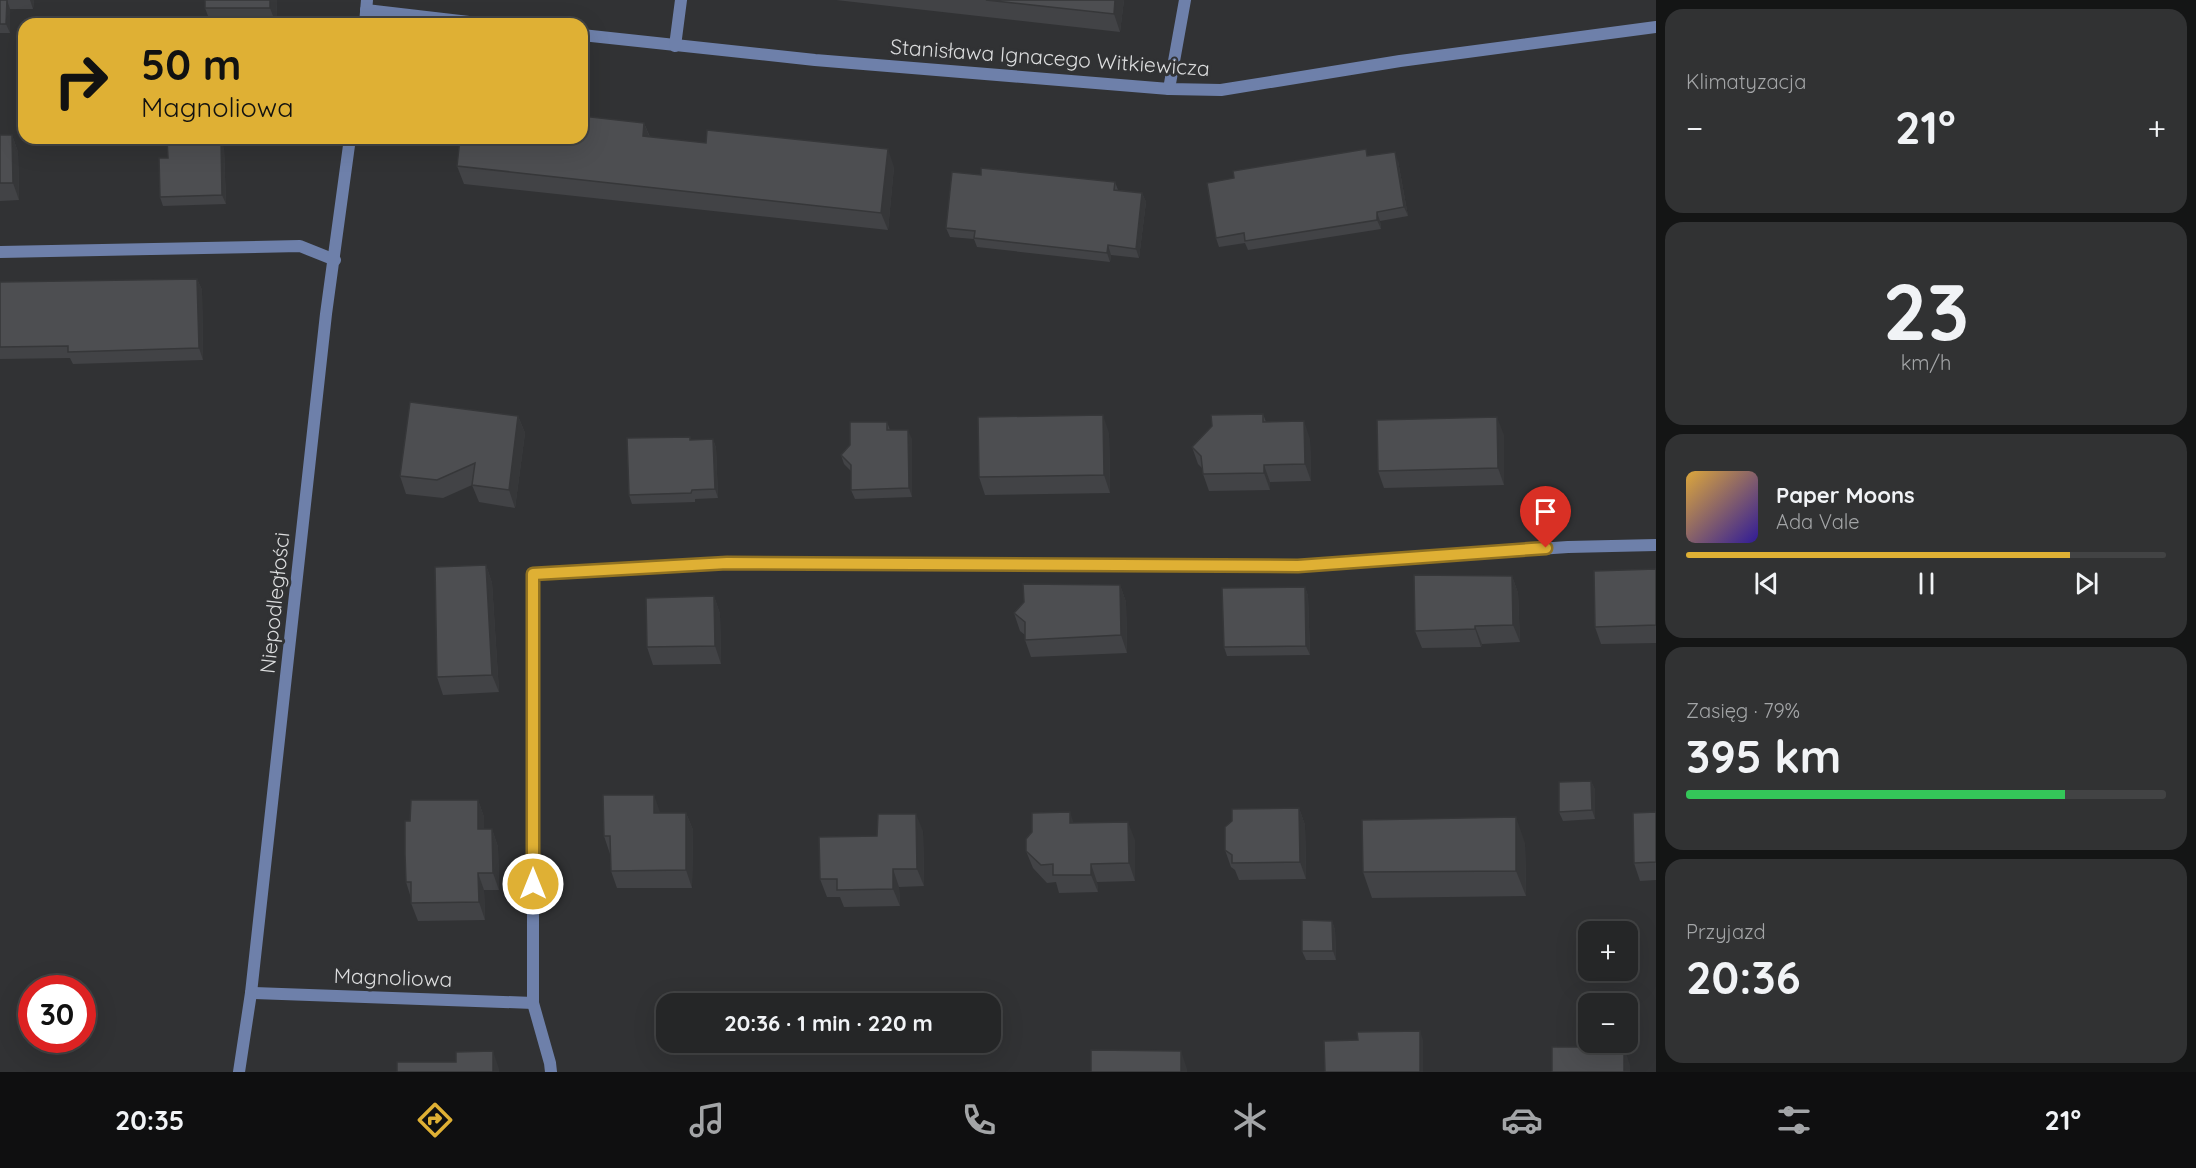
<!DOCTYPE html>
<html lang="pl">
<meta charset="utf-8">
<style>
body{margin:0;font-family:Quicksand,sans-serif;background:#313233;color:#f1f3f6;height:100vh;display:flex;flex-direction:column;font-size:22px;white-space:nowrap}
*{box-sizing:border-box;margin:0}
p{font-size:20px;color:#a3a5a7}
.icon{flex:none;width:33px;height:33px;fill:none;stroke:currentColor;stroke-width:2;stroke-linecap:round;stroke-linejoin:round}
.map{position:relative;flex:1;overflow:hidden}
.sheet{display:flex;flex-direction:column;gap:9px;padding:9px;background:#141515;width:540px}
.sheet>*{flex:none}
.guide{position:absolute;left:18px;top:18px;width:570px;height:126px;border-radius:18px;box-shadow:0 6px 24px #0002,0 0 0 2px #424344;background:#dfb034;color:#111;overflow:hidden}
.fabs{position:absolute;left:1578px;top:921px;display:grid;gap:12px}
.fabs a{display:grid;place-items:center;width:60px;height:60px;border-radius:12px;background:#252627;box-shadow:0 6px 24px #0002,0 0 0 2px #424344;font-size:30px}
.speed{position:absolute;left:18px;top:975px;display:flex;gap:12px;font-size:30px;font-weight:700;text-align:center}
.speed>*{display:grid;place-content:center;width:78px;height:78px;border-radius:50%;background:#252627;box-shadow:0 6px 24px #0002,0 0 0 2px #424344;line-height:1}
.speed .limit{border:9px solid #d22;background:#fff;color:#111}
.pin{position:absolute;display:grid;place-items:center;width:51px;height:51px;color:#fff;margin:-62px -26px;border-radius:50% 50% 50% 0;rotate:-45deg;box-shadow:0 0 6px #0007}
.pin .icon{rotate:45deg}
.me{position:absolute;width:66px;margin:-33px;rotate:0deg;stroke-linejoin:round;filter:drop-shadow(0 0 4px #0008)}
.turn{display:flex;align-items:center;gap:21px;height:126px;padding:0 24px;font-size:27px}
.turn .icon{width:78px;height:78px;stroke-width:2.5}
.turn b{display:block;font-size:42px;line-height:51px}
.big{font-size:45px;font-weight:700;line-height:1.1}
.sheet .widget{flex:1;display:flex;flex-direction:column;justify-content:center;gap:9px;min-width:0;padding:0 21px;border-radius:18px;background:#313233}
.sheet .dial{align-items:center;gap:0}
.dial b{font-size:78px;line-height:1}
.song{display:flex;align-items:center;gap:18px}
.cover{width:72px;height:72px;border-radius:9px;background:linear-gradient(135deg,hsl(40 70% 55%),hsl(250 70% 35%))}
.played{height:6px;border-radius:3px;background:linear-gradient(90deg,#dfb034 80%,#424344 80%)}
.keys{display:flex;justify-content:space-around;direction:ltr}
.heat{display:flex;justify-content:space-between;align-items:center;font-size:33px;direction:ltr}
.charge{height:9px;border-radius:4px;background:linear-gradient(90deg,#34c759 79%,#424344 0)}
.trip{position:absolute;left:656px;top:993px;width:345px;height:60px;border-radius:18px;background:#252627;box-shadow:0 6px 24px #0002,0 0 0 2px #424344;font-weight:700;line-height:60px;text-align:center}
.tab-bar{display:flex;height:96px;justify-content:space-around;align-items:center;background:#0f0f10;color:#a3a5a7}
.tab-bar .icon{width:42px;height:42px}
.tab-bar .on{color:#dfb034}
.tab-bar b{font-size:27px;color:#f1f3f6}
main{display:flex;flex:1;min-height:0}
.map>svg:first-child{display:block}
</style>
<main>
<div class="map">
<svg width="1656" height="1072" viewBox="0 0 1656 1072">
<rect width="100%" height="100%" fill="#313234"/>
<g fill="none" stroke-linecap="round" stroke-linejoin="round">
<path stroke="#6e80aa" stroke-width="12" d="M0 252 300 246 335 260"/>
<g stroke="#6e80aa" stroke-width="12">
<path d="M366 10 486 24"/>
<path d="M582 35 815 60 1169 89 1221 90 1400 61 1656 27"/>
<path d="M675 46 681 0"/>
<path d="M1169 89 1185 0"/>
<path d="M251 993 533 1003"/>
<path d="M551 1072 550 1063 533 1003V574L727 563 1298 566 1568 547 1656 545"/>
</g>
<g stroke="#6e80aa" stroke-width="12">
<path d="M365 24 367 0"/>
<path d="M239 1072 251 993 326 314 350 138"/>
</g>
</g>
<g fill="#424346">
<path d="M0 0H34L33 9H10V33H0Z"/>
<path d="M277 0 276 24H211L205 8Z"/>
<path d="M836 0H1124L1120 32Z"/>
<path d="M644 123 650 137 894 167 888 230 464 184 457 166Z"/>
<path d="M0 135H12L18 152 19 200 0 201Z"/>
<path d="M224 148 226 204 163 206 160 197 168 158Z"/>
<path d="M1368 156 1398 161 1408 216 1380 221 1381 229 1248 250 1245 243 1219 247 1216 238Z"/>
<path d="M981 175 1115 182 1118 190 1142 193 1146 202 1139 258 1111 255 1110 262 977 247 974 239 950 237 946 228Z"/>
<path d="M197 279 202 290 203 360 73 364 70 358 0 359V282Z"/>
<path d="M1263 414 1266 422 1310 439 1311 481 1270 482V490L1209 491 1203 474 1202 468 1198 464 1192 447Z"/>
<path d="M518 416 525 433 515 508 479 502 472 485 443 498 406 494 400 476Z"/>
<path d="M887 422 890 430 912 439V497L855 499 851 490V471L844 464 841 455 850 445Z"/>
<path d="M1109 433 1110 493 985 495 979 477Z"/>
<path d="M1504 435V485L1384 488 1378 471Z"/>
<path d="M690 437 691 440 713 439 716 448 718 498 695 499V502L632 504 629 495Z"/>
<path d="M486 565 492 583 499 692 443 695 437 677Z"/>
<path d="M1656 570V643L1601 644 1595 627Z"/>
<path d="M1512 576 1518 593 1520 642 1482 644 1481 647 1422 648 1415 631Z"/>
<path d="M1120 585 1126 602 1127 653 1031 657 1025 640V635L1020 631 1014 613 1024 602Z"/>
<path d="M1305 587 1308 596 1310 655 1227 656 1224 647Z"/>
<path d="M714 596 720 614 721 664 653 665 647 647Z"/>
<path d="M1591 781 1595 790V819L1563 821 1559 812Z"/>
<path d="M478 800 484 817V829H492L498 847 499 890H484L485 920 418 921 411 903V898L406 882 410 821Z"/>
<path d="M1299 808 1305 825 1306 879 1239 880 1235 870 1231 867 1225 850Z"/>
<path d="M1656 812V880L1640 881 1634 863Z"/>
<path d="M660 813H686L693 830 692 888H617L611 871 610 854 604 836Z"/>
<path d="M1074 823 1135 840V881L1097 882 1098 892 1059 893 1056 882 1047 883 1033 868 1026 851Z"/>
<path d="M923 831 924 886 899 887 900 906 844 907 840 897H827L820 879 877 836Z"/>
<path d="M1525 843 1526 896 1372 898 1363 872Z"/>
<path d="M1332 921 1335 930 1336 960H1306L1302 951Z"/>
</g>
<g fill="#363739">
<path d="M7 0 10 9V33L6 24Z"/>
<path d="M30 0H34L33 9Z"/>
<path d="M270 0H277L276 24 270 8Z"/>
<path d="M1115 0H1124L1120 32 1114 14Z"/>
<path d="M644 123 651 141 643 136Z"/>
<path d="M12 135 18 152 19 200 13 183Z"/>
<path d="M221 139 224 148 226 204 222 195Z"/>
<path d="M888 149 894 167 888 230 881 213Z"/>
<path d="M1395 152 1398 161 1408 216 1404 207Z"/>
<path d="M1142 193 1146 202 1139 258 1136 249Z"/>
<path d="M1377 212 1380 221 1381 229 1377 220Z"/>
<path d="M1108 245 1111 255 1110 262 1107 253Z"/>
<path d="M197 279 202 290 203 360 199 348Z"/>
<path d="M1103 415 1109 433 1110 493 1104 475Z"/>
<path d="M518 416 525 433 515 508 509 490Z"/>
<path d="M1497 417 1504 435V485L1498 468Z"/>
<path d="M1304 421 1310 439 1311 481 1305 464Z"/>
<path d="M908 430 912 439V497L909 488Z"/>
<path d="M713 439 716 448 718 498 715 489Z"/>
<path d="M1264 465 1270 482V490L1264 473Z"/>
<path d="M486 565 492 583 499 692 492 675Z"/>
<path d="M1512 576 1518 593 1520 642 1513 625Z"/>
<path d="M1120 585 1126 602 1127 653 1121 635Z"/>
<path d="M1305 587 1308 596 1310 655 1306 646Z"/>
<path d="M714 596 720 614 721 664 715 646Z"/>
<path d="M1475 626 1482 644 1481 647 1475 629Z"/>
<path d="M1591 781 1595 790V819L1592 810Z"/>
<path d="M654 795 660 812V831L654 813Z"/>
<path d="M478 800 484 817V846L478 829Z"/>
<path d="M1299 808 1305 825 1306 879 1300 862Z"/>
<path d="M1070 812 1076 830 1070 823Z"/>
<path d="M686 813 693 830 692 888 686 870Z"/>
<path d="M916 814 923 831 924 886 917 869Z"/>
<path d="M1516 817 1525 843 1526 896 1516 871Z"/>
<path d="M1128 822 1135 840V881L1129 863Z"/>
<path d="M492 829 498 847 499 890 493 873Z"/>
<path d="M1091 864 1097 882 1098 892 1091 875Z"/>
<path d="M893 869 899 887 900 906 893 889Z"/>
<path d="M478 873 484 890 485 920 479 902Z"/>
<path d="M1332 921 1335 930 1336 960 1333 951Z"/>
<path d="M1420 1031 1423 1040V1072H1420Z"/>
<path d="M1624 1047 1630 1065V1072H1624Z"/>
<path d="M493 1051 499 1069V1072H493Z"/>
<path d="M1181 1051 1187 1069V1072H1181Z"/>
</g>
<g fill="#4d4e51" stroke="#363739" stroke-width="1.5">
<path d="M0 0H7L6 24H0Z"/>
<rect x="205" y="0" width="65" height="8"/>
<path d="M986 0H1115L1114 14Z"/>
<path d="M582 116 644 123 643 136 706 143 707 130 888 149 881 213 457 166 460 138H582Z"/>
<path d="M0 135H12L13 183H0Z"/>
<path d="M167 139H221L222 195 160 197 159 158H168Z"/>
<path d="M1366 149 1367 156 1395 152 1404 207 1377 212V220L1245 241 1244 233 1216 238 1207 183 1234 178 1233 171Z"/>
<path d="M981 168 1115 182 1114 190 1142 193 1136 249 1108 245 1107 253 974 238 975 231 946 228 952 172 981 175Z"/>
<path d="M197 279 199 348 68 352V346L0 347V282Z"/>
<path d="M410 402 518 416 509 490 472 485 475 463 437 480 400 476Z"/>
<path d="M1263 414V422L1304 421 1305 464 1264 465V473L1203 474 1201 456 1192 447 1212 426 1211 415Z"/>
<path d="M1103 415 1104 475 979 477 978 417Z"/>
<path d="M1497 417 1498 468 1378 471 1377 420Z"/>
<path d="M850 422H887V430H908L909 488 851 490V465L841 455 850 445Z"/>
<path d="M690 437V440L713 439 715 489 692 490 691 493 629 495 627 438Z"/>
<path d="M486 565 492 675 437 677 435 567Z"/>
<path d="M1656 569V625L1595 627 1594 571Z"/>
<path d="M1414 575 1512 576 1513 625 1475 626V629L1415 631Z"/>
<path d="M1023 584 1120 585 1121 635 1025 640V622L1014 613 1024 602Z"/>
<path d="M1305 587 1306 646 1224 647 1222 588Z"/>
<path d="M714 596 715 646 647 647 646 598Z"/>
<path d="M1591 781 1592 810 1559 812V782Z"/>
<path d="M603 795H654V813H686V870L611 871 610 836H604Z"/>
<path d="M411 800H478V829H492L493 873H478L479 902 411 903V882H406L405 854V821H410Z"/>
<path d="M1299 808 1300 862 1232 863V855L1225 850V827L1232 821V809Z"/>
<path d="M1070 812V823L1128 822 1129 863 1091 864V875H1053V864L1041 865 1026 851V839L1032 832V813Z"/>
<path d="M1656 812V862L1634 863 1633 813Z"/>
<path d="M878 814H916L917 869H893V889L837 890V879H820L819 837 877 836Z"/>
<path d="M1516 817V871L1363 872 1362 820Z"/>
<path d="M1302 920 1332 921 1333 951H1302Z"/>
<path d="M1420 1031V1072H1325L1324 1041 1358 1040 1357 1032Z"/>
<rect x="1552" y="1047" width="72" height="25"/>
<path d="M1091 1050 1181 1051V1072H1091Z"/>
<path d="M493 1051V1072H397V1062H456V1052Z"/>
</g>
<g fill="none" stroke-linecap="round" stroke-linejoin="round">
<defs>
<path id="route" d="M533 884V574L727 563 1298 566 1546 548"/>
</defs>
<use href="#route" stroke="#917222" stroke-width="15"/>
<use href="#route" stroke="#dfb034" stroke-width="10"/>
</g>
<g text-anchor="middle" stroke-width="6" stroke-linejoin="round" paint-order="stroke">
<g font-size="21" fill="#dbdcdd" stroke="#313234">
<text transform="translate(1050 58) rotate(4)" y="7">Stanisława Ignacego Witkiewicza</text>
<text transform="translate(275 603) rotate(-84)" y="7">Niepodległości</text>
<text transform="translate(393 978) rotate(2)" y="7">Magnoliowa</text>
</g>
</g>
</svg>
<div class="fabs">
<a>+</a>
<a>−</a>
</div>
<div class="speed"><div class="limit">30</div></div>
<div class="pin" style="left:1546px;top:548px;background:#d93025"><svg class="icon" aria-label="arrive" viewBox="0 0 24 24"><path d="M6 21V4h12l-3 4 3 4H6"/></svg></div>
<svg class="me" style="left:533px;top:884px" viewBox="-20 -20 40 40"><circle r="17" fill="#dfb034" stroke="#fff" stroke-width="3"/><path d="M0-11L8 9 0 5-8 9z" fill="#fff"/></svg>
<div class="trip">20:36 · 1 min · 220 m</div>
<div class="guide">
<div class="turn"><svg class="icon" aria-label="right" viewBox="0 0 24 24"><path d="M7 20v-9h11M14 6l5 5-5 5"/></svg><div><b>50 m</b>Magnoliowa</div></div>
</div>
</div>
<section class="sheet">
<div class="widget"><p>Klimatyzacja</p>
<div class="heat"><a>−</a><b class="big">21°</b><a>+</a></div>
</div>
<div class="widget dial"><b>23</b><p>km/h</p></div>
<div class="widget">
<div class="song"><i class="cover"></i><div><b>Paper Moons</b><p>Ada Vale</p></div></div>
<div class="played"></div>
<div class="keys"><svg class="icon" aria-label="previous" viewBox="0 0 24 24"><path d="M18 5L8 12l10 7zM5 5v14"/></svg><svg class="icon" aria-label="pause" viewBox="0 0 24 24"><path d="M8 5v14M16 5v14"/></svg><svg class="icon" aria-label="next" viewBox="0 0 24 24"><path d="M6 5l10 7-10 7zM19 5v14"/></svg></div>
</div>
<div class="widget"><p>Zasięg · 79%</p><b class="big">395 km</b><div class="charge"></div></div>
<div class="widget"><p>Przyjazd</p><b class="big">20:36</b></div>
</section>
</main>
<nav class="tab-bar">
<b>20:35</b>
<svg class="icon on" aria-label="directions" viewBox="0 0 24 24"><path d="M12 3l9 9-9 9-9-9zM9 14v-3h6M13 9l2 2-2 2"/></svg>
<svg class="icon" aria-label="music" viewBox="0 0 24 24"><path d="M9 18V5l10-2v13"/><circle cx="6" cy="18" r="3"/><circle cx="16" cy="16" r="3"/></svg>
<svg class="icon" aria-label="phone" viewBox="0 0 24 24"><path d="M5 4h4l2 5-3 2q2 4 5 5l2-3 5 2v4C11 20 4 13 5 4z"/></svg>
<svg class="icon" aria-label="climate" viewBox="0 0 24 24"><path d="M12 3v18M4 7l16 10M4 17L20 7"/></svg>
<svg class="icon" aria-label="car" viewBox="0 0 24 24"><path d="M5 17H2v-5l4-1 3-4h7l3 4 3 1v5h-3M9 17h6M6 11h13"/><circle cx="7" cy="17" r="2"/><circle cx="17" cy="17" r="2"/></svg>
<svg class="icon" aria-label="filters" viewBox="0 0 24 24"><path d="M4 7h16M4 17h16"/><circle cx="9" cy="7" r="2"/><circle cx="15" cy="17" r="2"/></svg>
<b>21°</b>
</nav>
